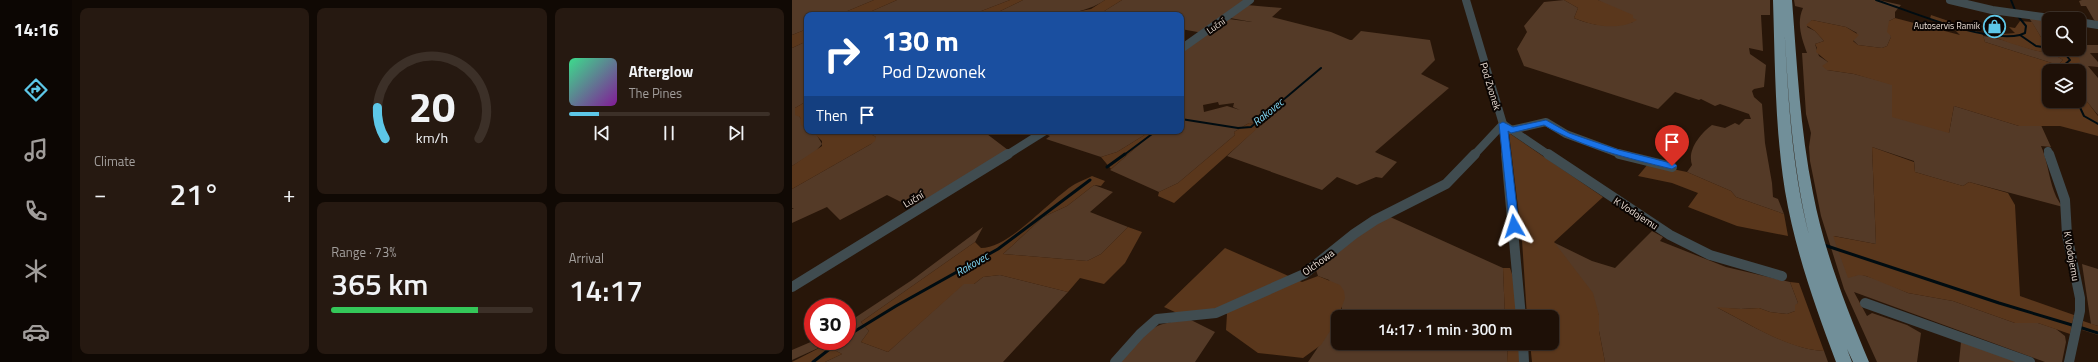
<!DOCTYPE html>
<meta charset="utf-8">
<style>
body{margin:0;font-family:"Titillium Web",sans-serif;background:#261911;color:#f1f3f6;height:100vh;display:flex;flex-direction:column;font-size:15px;white-space:nowrap}
*{box-sizing:border-box;margin:0}
p{font-size:13px;color:#a19d9b}
.icon{flex:none;width:22px;height:22px;fill:none;stroke:currentColor;stroke-width:2;stroke-linecap:round;stroke-linejoin:round}
.map{position:relative;flex:1;overflow:hidden}
.sheet{display:flex;flex-direction:column;gap:8px;padding:8px;background:#100904;width:720px}
.sheet>*{flex:none}
.hud{position:absolute;left:12px;top:12px;width:380px;height:122px;border-radius:8px;box-shadow:0 1px 3px #0004,0 0 0 1px #3c3028;background:#1a4fa0;color:#fff;overflow:hidden}
.controls{position:absolute;left:1250px;top:12px;display:grid;gap:8px}
.controls a{display:grid;place-items:center;width:44px;height:44px;border-radius:8px;background:#1e1007;box-shadow:0 1px 3px #0004,0 0 0 1px #3c3028;font-size:20px}
.speed{position:absolute;left:12px;top:298px;display:flex;gap:8px;font-size:20px;font-weight:700;text-align:center}
.speed>*{display:grid;place-content:center;width:52px;height:52px;border-radius:50%;background:#1e1007;box-shadow:0 1px 3px #0004,0 0 0 1px #3c3028;line-height:1}
.speed .limit{border:6px solid #d22;background:#fff;color:#111}
.pin{position:absolute;display:grid;place-items:center;width:34px;height:34px;color:#fff;margin:-41px -17px;border-radius:50% 50% 50% 0;rotate:-45deg;box-shadow:0 0 4px #0007}
.pin .icon{rotate:45deg}
.me{position:absolute;width:44px;margin:-22px;rotate:354deg;stroke-linejoin:round;filter:drop-shadow(0 0 3px #0008)}
.turn{display:flex;align-items:center;gap:14px;height:84px;padding:0 12px;font-size:18px}
.turn .icon{width:52px;height:52px;stroke-width:2.5}
.turn b{display:block;font-size:28px;line-height:34px}
.then{display:flex;align-items:center;height:38px;padding:0 12px;background:#0003;gap:8px;font-size:15px}
.big{font-size:30px;font-weight:600;line-height:1.1}
.sheet .tile{flex:1;display:flex;flex-direction:column;justify-content:center;gap:6px;min-width:0;padding:0 14px;border-radius:8px;background:#261911}
.sheet .dial{align-items:center;gap:0}
.dial svg{height:104px;overflow:visible;fill:none;stroke:#3c3028;stroke-width:7;stroke-linecap:round;text-anchor:middle}
.dial text{fill:#f1f3f6;stroke:none}
.song{display:flex;align-items:center;gap:12px}
.cover{width:48px;height:48px;border-radius:6px;background:linear-gradient(135deg,hsl(150 70% 55%),hsl(290 70% 35%))}
.played{height:4px;border-radius:2px;background:linear-gradient(90deg,#5dc7e8 15%,#3c3028 15%)}
.keys{display:flex;justify-content:space-around;direction:ltr}
.heat{display:flex;justify-content:space-between;align-items:center;font-size:22px;direction:ltr}
.charge{height:6px;border-radius:3px;background:linear-gradient(90deg,#34c759 73%,#3c3028 0)}
.sheet .tiles{flex:1;display:grid;gap:8px;grid-template-columns:repeat(3,1fr)}
.tile:first-child{grid-row:span 2}
.trip{position:absolute;left:539px;top:310px;width:228px;height:40px;border-radius:8px;background:#1e1007;box-shadow:0 1px 3px #0004,0 0 0 1px #3c3028;font-weight:600;line-height:40px;text-align:center}
main{display:flex;flex:1;min-height:0}
.tabs{display:flex;flex-direction:column;width:72px;justify-content:space-around;align-items:center;background:#0c0603;color:#a19d9b}
.tabs .icon{width:28px;height:28px}
.tabs .selected{color:#5dc7e8}
.tabs b{font-size:18px;color:#f1f3f6}
.map>svg:first-child{display:block}
</style>
<main>
<nav class="tabs">
<b>14:16</b>
<svg class="icon selected" aria-label="directions" viewBox="0 0 24 24"><path d="M12 3l9 9-9 9-9-9zM9 14v-3h6M13 9l2 2-2 2"/></svg>
<svg class="icon" aria-label="music" viewBox="0 0 24 24"><path d="M9 18V5l10-2v13"/><circle cx="6" cy="18" r="3"/><circle cx="16" cy="16" r="3"/></svg>
<svg class="icon" aria-label="phone" viewBox="0 0 24 24"><path d="M5 4h4l2 5-3 2q2 4 5 5l2-3 5 2v4C11 20 4 13 5 4z"/></svg>
<svg class="icon" aria-label="climate" viewBox="0 0 24 24"><path d="M12 3v18M4 7l16 10M4 17L20 7"/></svg>
<svg class="icon" aria-label="car" viewBox="0 0 24 24"><path d="M5 17H2v-5l4-1 3-4h7l3 4 3 1v5h-3M9 17h6M6 11h13"/><circle cx="7" cy="17" r="2"/><circle cx="17" cy="17" r="2"/></svg>
</nav>
<section class="sheet">
<div class="tiles">
<div class="tile"><p>Climate</p>
<div class="heat"><a>−</a><b class="big">21°</b><a>+</a></div>
</div>
<div class="tile dial"><svg viewBox="0 0 100 80">
<path d="M14 69A42 42 0 1 1 86 69"/>
<path d="M14 69A42 42 0 0 1 8 45" stroke="#5dc7e8"/>
<text x="50" y="56" font-size="32" font-weight="700">20</text>
<text x="50" y="72" font-size="11">km/h</text>
</svg></div>
<div class="tile">
<div class="song"><i class="cover"></i><div><b>Afterglow</b><p>The Pines</p></div></div>
<div class="played"></div>
<div class="keys"><svg class="icon" aria-label="previous" viewBox="0 0 24 24"><path d="M18 5L8 12l10 7zM5 5v14"/></svg><svg class="icon" aria-label="pause" viewBox="0 0 24 24"><path d="M8 5v14M16 5v14"/></svg><svg class="icon" aria-label="next" viewBox="0 0 24 24"><path d="M6 5l10 7-10 7zM19 5v14"/></svg></div>
</div>
<div class="tile"><p>Range · 73%</p><b class="big">365 km</b><div class="charge"></div></div>
<div class="tile"><p>Arrival</p><b class="big">14:17</b></div>
</div>
</section>
<div class="map">
<svg width="1306" height="362" viewBox="0 0 1306 362">
<rect width="100%" height="100%" fill="#281609"/>
<g fill="#543a27" fill-rule="evenodd">
<path d="M0 0H82L46 15H15V29L0 35Z"/>
<path d="M105 0H218L179 15H71Z"/>
<path d="M231 0H313C282 21 237 15 200 15Z"/>
<path d="M330 0H455L411 33 389 29V15H306Z"/>
<path d="M772 0 786 8 782 18C802 27 821 27 841 22L806 0H978V15H969L971 51 957 48 958 54 974 65 972 87 962 89 960 91 962 97 970 104 973 143 980 183 981 197 986 199 992 214 944 197 939 191 895 172 900 165C895 150 908 134 920 125L933 128 943 123 947 125 953 119H959L957 114 928 104 923 106 909 99 907 100 883 92 866 109 732 66 725 49 735 32 732 26 752 2Z"/>
<path d="M1002 0H1087L1109 5 1103 12V18L1097 21 1099 37 1095 46 1090 48 1066 45 1061 40 1065 33 1054 27 1020 20 1015 27 1023 31 1032 41 1023 44 1027 56 1036 62 1035 70 1062 74 1100 84 1157 133 1162 106 1227 126 1249 125 1259 147 1249 146C1258 166 1257 191 1271 207L1177 182 1171 186 1123 172 1122 161 1080 147 1084 244 1042 236 1062 276 1067 274 1087 280 1116 293 1161 301 1223 323H1246L1264 329 1273 336 1274 342 1270 362H1253L1062 292 1075 316 1080 313 1115 325 1129 333 1125 362H1085L1052 289 1029 216 1018 161 1017 147 1019 133 1014 114 1010 53H1015C1010 39 1004 23 1011 8L1003 6Z"/>
<path d="M1290 0H1306V23L1302 20 1294 6H1289L1287 1Z"/>
<path d="M455 5 490 8 480 17 539 32 558 40H560L569 31 638 40 643 60 629 74 657 88 583 152 605 162 590 178 584 177 565 185 545 177 530 190 435 156 468 125 457 123 442 132 443 135 386 183 367 192 318 170 363 131H389V51L437 19 460 22 438 18ZM426 102 427 105 442 103 441 107 448 110 435 106 412 112 411 105Z"/>
<path d="M1236 16 1257 19V45L1253 44Z"/>
<path d="M1191 36C1209 38 1225 45 1242 50 1254 53 1262 53 1271 60L1266 65 1193 42Z"/>
<path d="M15 41V101L3 108 15 131 23 132 30 144 23 152 0 166V48Z"/>
<path d="M1287 43 1290 45H1306V53H1298L1306 62V67L1296 66 1306 78V115L1287 92V71L1275 69 1287 59 1265 49H1287Z"/>
<path d="M73 131H191L216 150 121 208 95 195 48 220 35 207 0 223V209L2 208H0V189L79 144 84 137Z"/>
<path d="M258 131H359L325 152 309 157 254 139 258 136 253 134Z"/>
<path d="M302 185 321 192 298 212 336 227 309 254 295 261 211 254 251 217 275 206Z"/>
<path d="M596 216 711 268 713 317H546L550 308 537 280 526 276 524 270 551 247Z"/>
<path d="M191 227 183 242 69 322 77 331 69 342 96 352 172 283 182 284 191 277 208 275 276 292 211 362H33L50 354 33 345 0 360V350L21 341H55V323L120 280Z"/>
<path d="M860 231 871 237 868 241 934 267 998 282 1006 303 1003 311 995 314 978 312 967 308 949 309 926 308C955 323 999 350 1032 351L1036 362H813L807 331V315L761 242 800 261 823 268Z"/>
<path d="M1290 264 1306 269V326L1299 324Z"/>
<path d="M546 318V343H716L715 362H516Z"/>
<path d="M399 320 423 332 403 362H327C354 332 357 322 399 320Z"/>
<path d="M1169 342 1226 362H1167Z"/>
</g>
<g fill="#5a371c">
<path d="M82 0H105L71 15H46Z"/>
<path d="M218 0H231L200 15H179Z"/>
<path d="M313 0H330L306 15H268L299 9Z"/>
<path d="M772 0H806L841 15V18L845 20C826 31 801 26 782 18L786 8Z"/>
<path d="M1139 15 1180 29 1191 35 1193 42 1266 65 1271 60C1261 53 1253 53 1241 50 1228 46 1212 42 1199 35L1223 33 1217 27 1223 28 1228 21 1240 22 1253 44 1257 45V49H1265L1287 58 1288 62 1281 64 1275 69 1276 71H1257V101H1287V91L1306 116V136L1268 126H1227L1162 106 1157 133 1100 117V85L1062 74 1035 70 1030 66 1036 62 1024 52 1025 48 1023 44 1032 41 1023 31 1014 25 1020 20 1054 27 1067 35 1061 41 1066 45 1090 48 1095 46 1099 37 1098 35 1095 32 1097 21 1103 18 1168 35 1161 28 1138 19Z"/>
<path d="M15 29V41L0 48V35Z"/>
<path d="M15 101V129L9 125 8 117 3 115V108Z"/>
<path d="M457 123 469 125 382 203 366 196 367 192 386 183 443 135 442 132Z"/>
<path d="M20 131H73L84 137 83 141 79 144 0 189V166L30 146V141Z"/>
<path d="M359 131H363L319 169 309 157 325 152Z"/>
<path d="M717 133 811 197 762 242 801 293 807 315V331L813 362H740L738 343H760V317H735L730 240Z"/>
<path d="M1080 147 1122 162 1123 172 1171 186 1177 182 1216 193 1223 205 1228 296 1282 315 1278 334 1246 323H1223L1161 301 1116 293 1074 276 1067 275 1056 278 1041 236 1084 244Z"/>
<path d="M856 164 895 172 939 191 944 197 992 214 996 236 945 226 896 207 906 193 880 183 846 176Z"/>
<path d="M300 176 313 181 309 186 302 185 275 206 251 217 211 254 295 261 309 254 336 227 350 232 333 263 312 284 288 278 276 292 208 275 191 277 182 284H172L96 352 69 342 77 331 69 322 183 242 189 248C218 248 257 200 283 184 288 181 295 179 300 176Z"/>
<path d="M433 248 510 282 526 276 548 285 552 291 553 298 545 320 529 345 511 358 466 353 434 330 435 314 425 309 385 313 372 307Z"/>
<path d="M711 268H718L721 277 725 317H713Z"/>
<path d="M998 282 1007 283 1032 351C997 350 956 323 924 307L949 309 967 308 978 312 995 314 1003 311V305L1006 303Z"/>
<path d="M1291 321 1306 326V335L1290 330Z"/>
<path d="M716 343H729V362H715Z"/>
<path d="M33 345 50 354 33 362H0Z"/>
</g>
<g fill="none" stroke-linecap="round" stroke-linejoin="round">
<g stroke="#000c11" stroke-width="2">
<path d="M1084 0C1121 12 1192 43 1228 35"/>
<path d="M1219 0 1225 15 1234 26 1233 33 1228 35 1244 46 1257 48"/>
<path d="M1259 49 1274 55 1278 60 1271 66 1273 71"/>
<path d="M1285 101 1292 116 1306 124"/>
<path d="M389 119 446 128 459 127 529 68"/>
<path d="M332 155 364 131"/>
</g>
<g stroke="#000c11" stroke-width="3">
<path d="M315 167 333 154"/>
<path d="M1032 245 1207 303 1280 325"/>
<path d="M1290 328 1306 333"/>
<path d="M55 336 104 306 206 249 298 180"/>
<path d="M21 362 48 341"/>
</g>
<g stroke="#404c50" stroke-width="8">
<path d="M674 0 711 124 714 155"/>
<path d="M1158 0 1200 10 1266 19"/>
<path d="M1287 22 1306 25"/>
<path d="M389 49 458 0"/>
<path d="M719 130 754 122 774 134 831 155"/>
<path d="M1256 151 1257 155"/>
<path d="M215 155 253 131"/>
<path d="M682 155 711 124 757 155"/>
</g>
<g stroke="#404c50" stroke-width="10">
<path d="M714 154 729 317"/>
<path d="M756 154 878 235 918 255 990 276"/>
<path d="M827 154 880 167"/>
<path d="M1257 154 1273 200 1275 235 1288 298V311L1277 362"/>
<path d="M0 287 216 154"/>
<path d="M1073 303 1238 362"/>
<path d="M731 343 732 362"/>
<path d="M323 362 348 334 365 319 424 313 512 274 562 234 583 220 654 184 683 154"/>
</g>
<path fill="#718f99" fill-rule="evenodd" d="M981 0H1000C1005 64 1008 129 1021 193 1032 251 1054 307 1077 362H1061L1055 349 1060 362H1044C1023 306 1003 250 993 191 983 128 983 64 981 0ZM992 21C996 93 1000 165 1017 235 999 165 996 93 992 21Z"/>
</g>
<path fill="#1a73e8" stroke="#114b97" d="M754 120 777 133 827 150 883 164 885 166 880 169C836 158 791 148 752 125L719 133 716 131 727 226 722 229 718 228 707 124 711 122 721 127Z"/>
<defs>
<symbol id="shop-ring" viewBox="-11 -11 22 22"><circle r="9.5" fill="#0b0502" stroke="#5dc7e8" stroke-width="1.5"/><path d="M-5-2.5h2.3a2.7 3.5 0 0 1 5.4 0H5L5.5 6h-11ZM-1.5-2.5h3a1.5 2.3 0 0 0-3 0Z" fill="#5dc7e8"/></symbol>
</defs>
<g fill-rule="evenodd">
<use href="#shop-ring" x="1190" y="14" width="25" height="25"/>
</g>
<g text-anchor="middle" stroke-width="4" stroke-linejoin="round" paint-order="stroke">
<g font-size="9" fill="#ede0d7" stroke="#0b0502">
<text transform="translate(424 26) rotate(-35)" y="3">Luční</text>
</g>
<g font-size="9" fill="#ede0d7" stroke="#0b0502" text-anchor="end">
<text x="1188" y="29">Autoservis Ramik</text>
</g>
<g font-size="10" fill="#ede0d7" stroke="#0b0502">
<text transform="translate(699 86) rotate(73)" y="4">Pod Zvonek</text>
<text transform="translate(121 199) rotate(-31)" y="4">Luční</text>
<text transform="translate(844 213) rotate(33)" y="4">K Vodojemu</text>
<text transform="translate(1280 256) rotate(80)" y="4">K Vodojemu</text>
<text transform="translate(526 262) rotate(-36)" y="4">Olchowa</text>
</g>
<g font-size="11" font-style="italic" fill="#82daf7" stroke="#0b0502">
<text transform="translate(476 112) rotate(-39)" y="4">Rakovec</text>
<text transform="translate(180 264) rotate(-30)" y="4">Rakovec</text>
</g>
</g>
</svg>
<div class="controls">
<a><svg class="icon" aria-label="search" viewBox="0 0 24 24"><circle cx="10" cy="10" r="6"/><path d="M15 15l6 6"/></svg></a>
<a><svg class="icon" aria-label="layers" viewBox="0 0 24 24"><path d="M12 4l9 5-9 5-9-5zM3 14l9 5 9-5"/></svg></a>
</div>
<div class="speed"><div class="limit">30</div></div>
<div class="pin" style="left:880px;top:166px;background:#d93025"><svg class="icon" aria-label="arrive" viewBox="0 0 24 24"><path d="M6 21V4h12l-3 4 3 4H6"/></svg></div>
<svg class="me" style="left:722px;top:226px" viewBox="-20 -20 40 40"><path d="M0-17L14 15 0 8-14 15z" fill="#1a73e8" stroke="#fff" stroke-width="4"/></svg>
<div class="trip">14:17 · 1 min · 300 m</div>
<div class="hud">
<div class="turn"><svg class="icon" aria-label="right" viewBox="0 0 24 24"><path d="M7 20v-9h11M14 6l5 5-5 5"/></svg><div><b>130 m</b>Pod Dzwonek</div></div>
<div class="then">Then<svg class="icon" aria-label="arrive" viewBox="0 0 24 24"><path d="M6 21V4h12l-3 4 3 4H6"/></svg></div>
</div>
</div>
</main>
